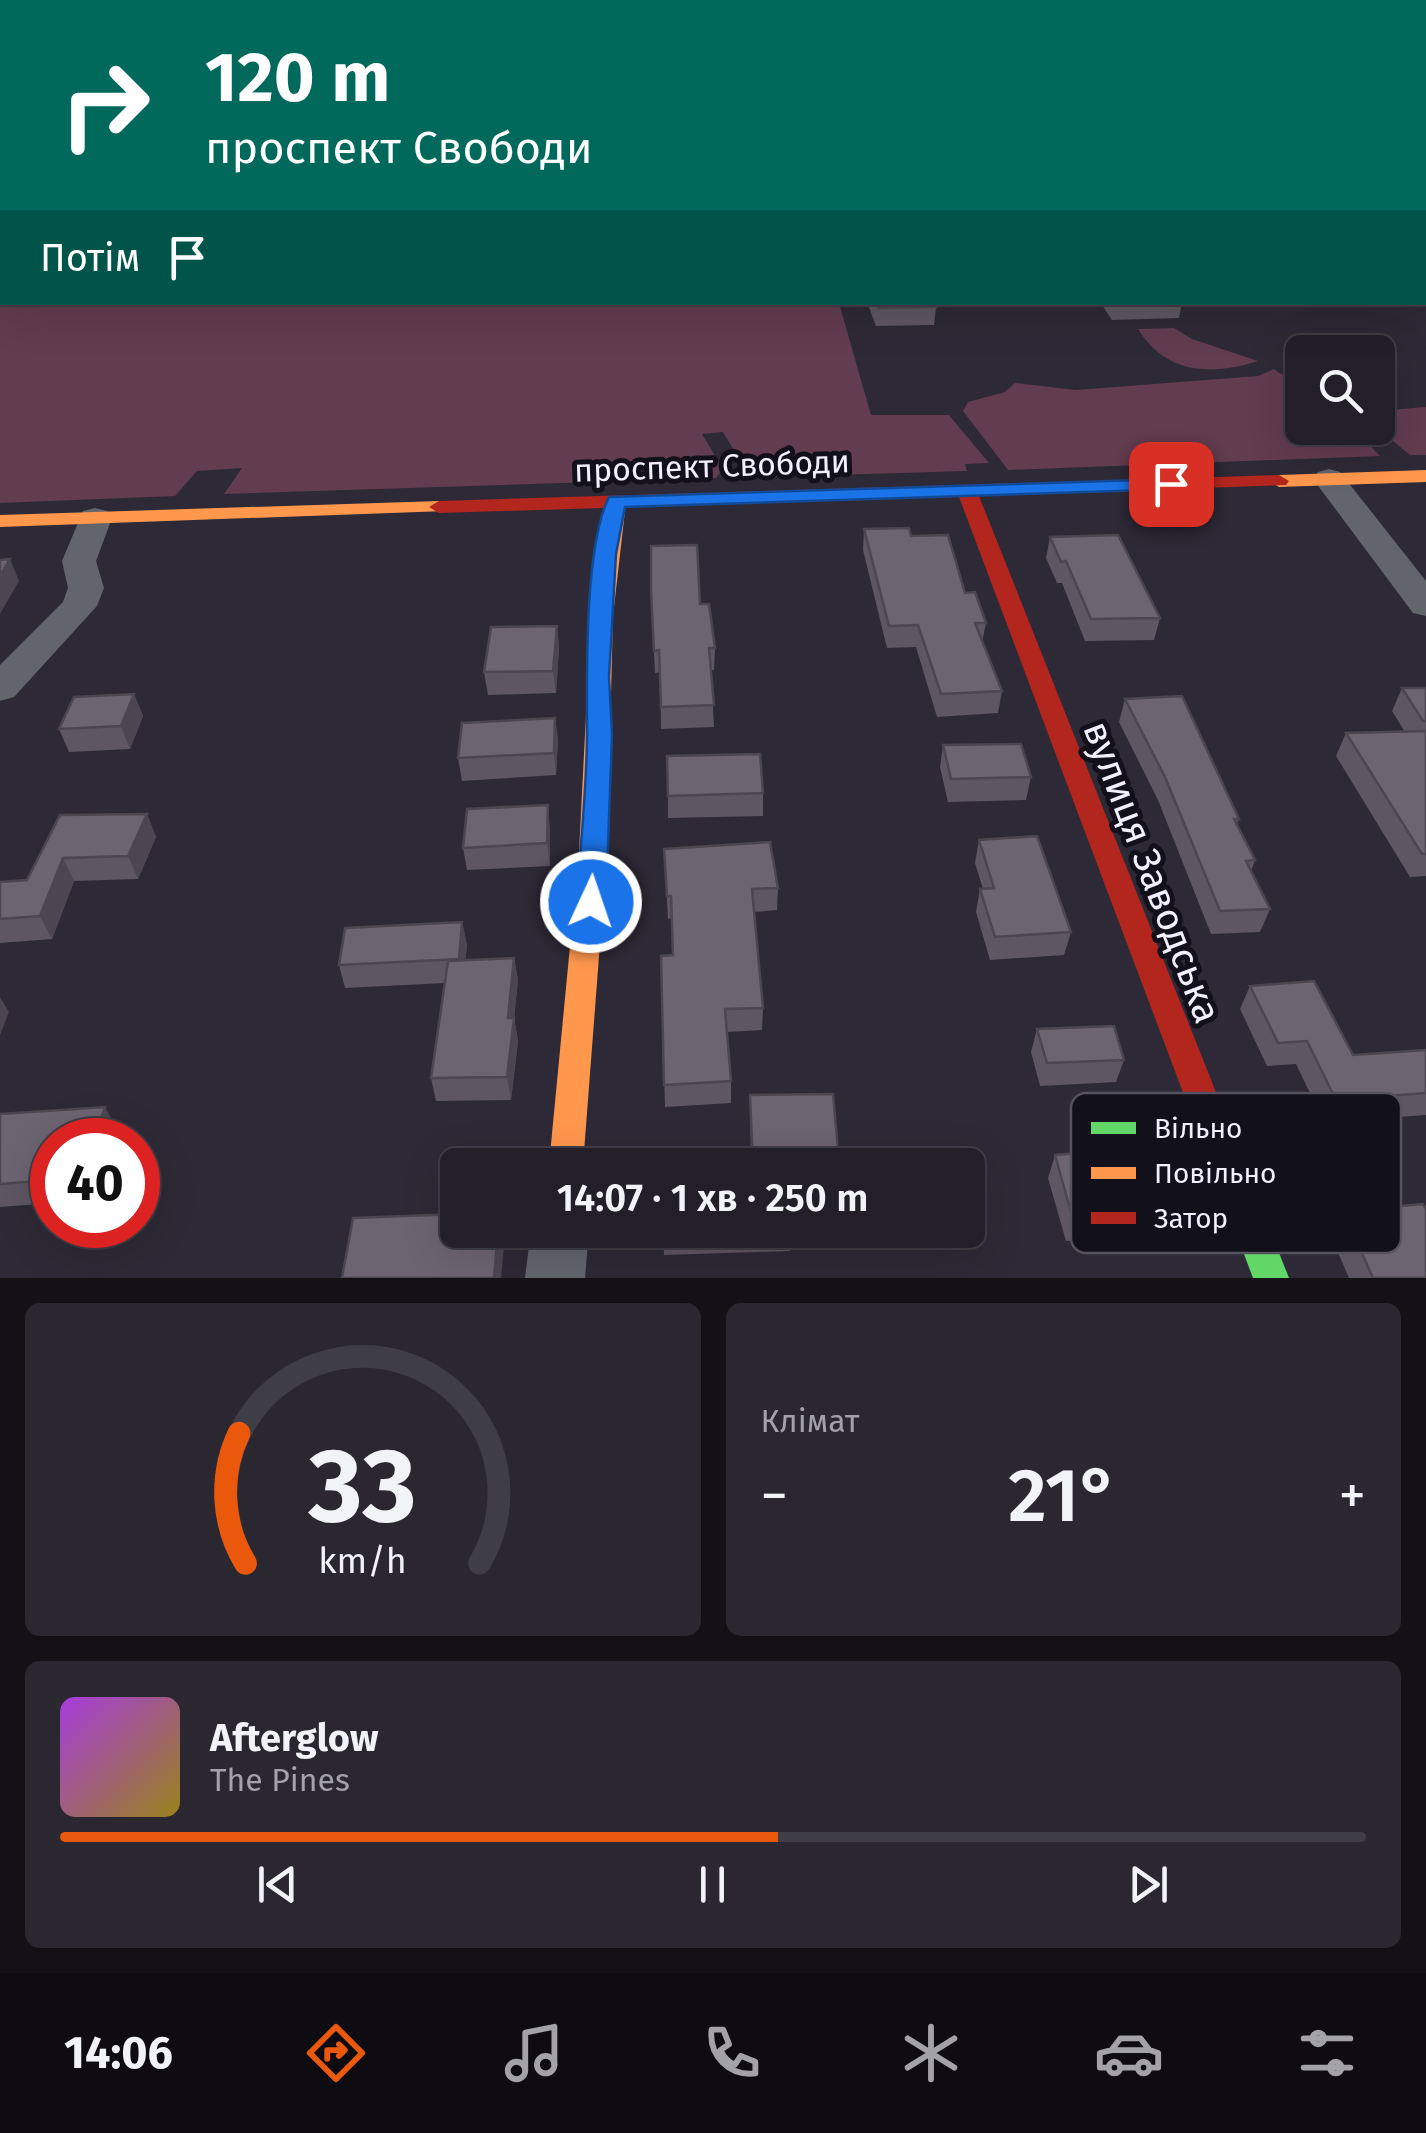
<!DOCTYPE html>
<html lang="uk">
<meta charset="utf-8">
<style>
body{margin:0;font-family:"Fira Sans",sans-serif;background:#2a2730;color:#f1f3f6;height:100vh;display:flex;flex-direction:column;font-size:38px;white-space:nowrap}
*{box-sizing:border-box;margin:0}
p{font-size:32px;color:#a2a2a8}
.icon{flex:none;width:55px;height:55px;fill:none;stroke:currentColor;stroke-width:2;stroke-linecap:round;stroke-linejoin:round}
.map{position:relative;height:1278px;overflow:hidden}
.sheet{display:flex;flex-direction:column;gap:25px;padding:25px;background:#131116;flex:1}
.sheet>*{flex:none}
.guide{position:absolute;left:0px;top:0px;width:1428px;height:305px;box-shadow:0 10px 40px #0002,0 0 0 2px #3f3d45;background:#00695c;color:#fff;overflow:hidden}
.fabs{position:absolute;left:1285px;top:335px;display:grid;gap:20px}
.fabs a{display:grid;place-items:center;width:110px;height:110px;border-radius:15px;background:#221f28;box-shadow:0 10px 40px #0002,0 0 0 2px #3f3d45;font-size:50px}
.speed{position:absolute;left:30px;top:1118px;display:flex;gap:20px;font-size:50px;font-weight:700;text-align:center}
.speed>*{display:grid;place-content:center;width:130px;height:130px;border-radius:50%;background:#221f28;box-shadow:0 10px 40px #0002,0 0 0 2px #3f3d45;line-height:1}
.speed .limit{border:15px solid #d22;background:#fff;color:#111}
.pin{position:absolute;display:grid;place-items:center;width:85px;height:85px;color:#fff;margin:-42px;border-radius:20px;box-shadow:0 5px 15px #0006}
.me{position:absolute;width:110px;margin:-55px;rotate:3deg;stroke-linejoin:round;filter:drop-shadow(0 0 8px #0008)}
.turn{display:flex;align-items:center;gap:35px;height:210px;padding:0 40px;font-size:45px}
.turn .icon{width:130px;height:130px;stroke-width:2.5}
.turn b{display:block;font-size:70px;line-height:85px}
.then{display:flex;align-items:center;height:95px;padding:0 40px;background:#0003;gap:20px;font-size:38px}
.big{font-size:75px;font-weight:600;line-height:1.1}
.sheet .tile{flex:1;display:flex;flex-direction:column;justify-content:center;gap:15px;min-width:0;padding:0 35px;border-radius:15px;background:#2a2730}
.sheet .dial{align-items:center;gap:0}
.dial svg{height:260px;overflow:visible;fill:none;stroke:#3f3d45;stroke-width:7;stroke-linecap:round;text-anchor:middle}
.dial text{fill:#f1f3f6;stroke:none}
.song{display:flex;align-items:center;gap:30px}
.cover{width:120px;height:120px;border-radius:15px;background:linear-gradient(135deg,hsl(280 70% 55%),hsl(50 70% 35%))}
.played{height:10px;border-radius:5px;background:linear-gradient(90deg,#ea580c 55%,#3f3d45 55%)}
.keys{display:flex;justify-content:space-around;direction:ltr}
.heat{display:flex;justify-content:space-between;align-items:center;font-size:55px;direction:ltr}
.sheet .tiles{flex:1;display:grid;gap:25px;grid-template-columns:1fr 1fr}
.tile:last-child{grid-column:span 2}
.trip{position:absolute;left:440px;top:1148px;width:545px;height:100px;border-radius:15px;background:#221f28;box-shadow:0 10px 40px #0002,0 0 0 2px #3f3d45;font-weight:600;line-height:100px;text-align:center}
.dock{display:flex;height:160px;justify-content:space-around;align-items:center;background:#0e0c10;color:#a2a2a8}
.dock .icon{width:70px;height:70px}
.dock .active{color:#ea580c}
.dock b{font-size:45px;color:#f1f3f6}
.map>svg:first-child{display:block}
</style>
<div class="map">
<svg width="1426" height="1278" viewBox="0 0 1426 1278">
<rect width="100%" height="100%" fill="#2d2936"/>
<g fill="#623c4f">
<path d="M0 0H1288L1293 2H2V302L839 303 871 415H949L989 463 965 464 967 471 766 477 742 464 723 432 702 434 723 469 716 478 224 494 242 468 197 471 175 496 0 503Z"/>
<path d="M1174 328 1192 339 1258 361C1211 376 1166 374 1138 329Z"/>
<path d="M1274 369 1302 388V428H1353L1380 456 1008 470 963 411 968 402 1005 392 1015 383 1076 390 1258 376Z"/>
<path d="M1426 407V455H1410L1377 428 1378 411Z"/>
</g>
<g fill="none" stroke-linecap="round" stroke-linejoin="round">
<g fill="#63656d" fill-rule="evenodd">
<path d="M1329 469 1340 472 1426 581V616L1413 613 1313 479 1318 472Z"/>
<path d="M95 508 107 511 112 518 96 561 104 588 97 606 14 697 0 701V665L63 602 68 588 62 561 83 511Z"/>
<path d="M531 1230H589L585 1278H525Z"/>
</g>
<path fill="#63d668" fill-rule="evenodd" d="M1216 1120 1228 1124 1289 1278H1253L1199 1135 1204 1124Z"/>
<g fill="#ff974d" fill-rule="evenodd">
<path d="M1426 470V482L1279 487 1269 481 1279 475Z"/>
<path d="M616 496 626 502 613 616 607 852 583 1165H549L579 852 591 616 606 502Z"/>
<path d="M439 501 449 507 446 511 0 527V515Z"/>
</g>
<path fill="#b3261e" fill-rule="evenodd" d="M1279 475 1289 481 1286 485 979 496 1233 1135 1228 1146 1216 1150 1204 1146 1199 1135 959 497 439 513 429 507 439 501Z"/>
</g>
<g fill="#5e5662">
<path d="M1425 244 1426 304H1414L1412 302H1425Z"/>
<path d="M867 302H934L936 307 934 325 876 326Z"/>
<path d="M1100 302H1182L1179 318 1112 320Z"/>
<path d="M864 529 911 536 965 593 986 623 982 642 1002 691 998 713 937 717 916 647 887 648 863 550Z"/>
<path d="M1050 537 1160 618 1154 640 1085 641 1062 583H1057L1046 558Z"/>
<path d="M700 604 715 648 714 670H711L714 727 661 729 660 672 655 673 652 613Z"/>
<path d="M557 626 559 648 556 693 488 695 484 672Z"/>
<path d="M1402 688H1426V876L1410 877 1336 756 1346 733 1405 732 1392 711Z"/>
<path d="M134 694 143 716 130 749 69 752 59 729Z"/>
<path d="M1125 699 1239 819 1237 824 1255 860 1251 871 1270 909 1260 932 1211 934 1158 800 1119 722Z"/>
<path d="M555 718 558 740 556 775 462 781 458 758Z"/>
<path d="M943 745 1031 777 1026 800 948 802 940 767Z"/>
<path d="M763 793V816L668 818V796Z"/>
<path d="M147 814 156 837 138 879 74 881 52 939 0 943V882L27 880 60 815Z"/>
<path d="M550 828V866L467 870 463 848Z"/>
<path d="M979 840 1071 932 1064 955 990 960 976 912 980 889H983L975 863Z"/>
<path d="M664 849 778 888 777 910 754 912 763 1008 762 1030 727 1032 731 1081V1103L665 1107 661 956 673 955 672 918 668 919Z"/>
<path d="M462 922 467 945 465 960 514 958 518 980 514 1018 518 1041 511 1100 436 1101 431 1078 445 983 345 988 339 965Z"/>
<path d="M1250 986 1353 1055 1426 1050V1115L1324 1122 1296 1064 1267 1066 1240 1009Z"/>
<path d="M1037 1029 1124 1060 1116 1082 1040 1086 1031 1052Z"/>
<path d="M750 1095 838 1150 837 1165H751Z"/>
<path d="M0 1114 117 1129 114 1140H52V1203L0 1207Z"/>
<path d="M1055 1155 1180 1211 1170 1233 1066 1241 1048 1178Z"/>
<path d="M1343 1211 1426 1278H1349L1329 1232Z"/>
<path d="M663 1230H791L790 1251 664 1255Z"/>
</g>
<g fill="#4c4650">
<path d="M10 559 19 581 0 614V576Z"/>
<path d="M557 626 559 648 556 693 553 671Z"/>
<path d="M134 694 143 716 130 749 121 726Z"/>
<path d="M555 718 558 740 556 775 554 753Z"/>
<path d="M548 805 550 828V866L547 843Z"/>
<path d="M147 814 156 837 138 879 128 856Z"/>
<path d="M63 858 74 881 52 939 40 916Z"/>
<path d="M462 922 467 945 463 982 459 959Z"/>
<path d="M514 958 518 980 513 1029 514 1018 518 1041 511 1100 507 1077 508 1018Z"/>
<path d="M0 997 9 1012 0 1035Z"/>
<path d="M105 1107 117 1129 114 1140H94Z"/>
<path d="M498 1230H504L505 1234 501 1278H494Z"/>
</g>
<g fill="#6d6472" stroke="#4c4650" stroke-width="2.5">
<path d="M1425 244 1426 245 1425 286Z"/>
<path d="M876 302H934L936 307 878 308Z"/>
<path d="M909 528 911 536 948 535 965 593 975 592 986 623H975L1002 691 941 694 918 625 889 626 864 529Z"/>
<path d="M1118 535 1160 618 1091 619 1066 561 1061 562 1050 537Z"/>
<path d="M697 545 700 604H709L715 648H709L714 705 661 707 659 650 654 651 651 591V546Z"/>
<path d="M10 559 0 576V560Z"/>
<path d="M557 626 553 671 484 672 491 627Z"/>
<path d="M1402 688H1426V721H1423Z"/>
<path d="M134 694 121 726 59 729 74 697Z"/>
<path d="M1182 696 1239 819H1234L1255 860 1246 861 1270 909 1220 911 1165 777 1125 699Z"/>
<path d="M555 718 554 753 458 758 462 723Z"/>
<path d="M1426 731V854H1422L1346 733Z"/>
<path d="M1021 744 1031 777 951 779 943 745Z"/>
<path d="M760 754 763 793 668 796 667 756Z"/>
<path d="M548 805 547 843 463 848 467 809Z"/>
<path d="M147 814 128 856 63 858 40 916 0 919V882L27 880 60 815Z"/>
<path d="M1037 836 1071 932 995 937 980 889 994 888 979 840Z"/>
<path d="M770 842 778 888 752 889 763 1008 725 1009 731 1081 664 1085 661 956 673 955 671 896H667L664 849Z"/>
<path d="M462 922 459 959 339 965 345 928Z"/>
<path d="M514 958 508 1018H514L507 1077 431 1078 448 961Z"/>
<path d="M1314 981 1353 1055 1426 1050V1093L1336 1100 1307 1041 1278 1043 1250 986Z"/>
<path d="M1114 1026 1124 1060 1047 1063 1037 1029Z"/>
<path d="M833 1094 838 1150 785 1151 786 1165H753L750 1095Z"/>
<path d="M105 1107 94 1140H52V1180L0 1184V1114Z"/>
<path d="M1157 1147 1180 1211 1073 1219 1055 1155Z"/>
<path d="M1423 1204 1426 1209V1278H1373L1343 1211Z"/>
<path d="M458 1214V1230H498L494 1278H342L353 1218Z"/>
<path d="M663 1230H769L663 1233Z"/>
</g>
<path fill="#1a73e8" stroke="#114b97" stroke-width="2.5" d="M1171 479 1180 484 1178 489 625 507 616 554 609 677 612 735 606 902 601 910 591 914 581 910 577 902C580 846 587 789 587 733 587 676 584 547 609 497Z"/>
<g text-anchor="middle" stroke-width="10" stroke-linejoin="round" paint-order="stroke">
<g font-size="32" fill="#f2efff" stroke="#12101a">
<text transform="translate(712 466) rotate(-2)" y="11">проспект Свободи</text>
</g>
<g font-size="38" fill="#f2efff" stroke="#12101a">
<text transform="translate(1152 872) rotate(69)" y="13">вулиця Заводська</text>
</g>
</g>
<rect x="1071" y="1093" width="330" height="160" rx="15" fill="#12101a" stroke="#55535f" stroke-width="2.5"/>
<rect x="1091" y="1122" width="45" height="12" fill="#63d668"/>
<rect x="1091" y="1167" width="45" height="12" fill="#ff974d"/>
<rect x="1091" y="1212" width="45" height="12" fill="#b3261e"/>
<g font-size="28" fill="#f2efff">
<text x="1154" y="1138">Вільно</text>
<text x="1154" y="1183">Повільно</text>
<text x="1154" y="1228">Затор</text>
</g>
</svg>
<div class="fabs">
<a><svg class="icon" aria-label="search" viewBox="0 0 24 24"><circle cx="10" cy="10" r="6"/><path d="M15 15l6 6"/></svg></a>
</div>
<div class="speed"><div class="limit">40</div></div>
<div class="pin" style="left:1171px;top:484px;background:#d93025"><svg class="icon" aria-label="arrive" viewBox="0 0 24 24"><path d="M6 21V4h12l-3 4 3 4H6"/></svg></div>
<svg class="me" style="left:591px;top:902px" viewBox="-20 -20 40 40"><circle r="17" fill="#1a73e8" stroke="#fff" stroke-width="3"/><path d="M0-11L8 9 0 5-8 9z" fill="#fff"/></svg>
<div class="trip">14:07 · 1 хв · 250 m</div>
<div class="guide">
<div class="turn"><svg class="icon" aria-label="right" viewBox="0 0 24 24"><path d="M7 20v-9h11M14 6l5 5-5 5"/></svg><div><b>120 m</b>проспект Свободи</div></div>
<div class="then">Потім<svg class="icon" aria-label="arrive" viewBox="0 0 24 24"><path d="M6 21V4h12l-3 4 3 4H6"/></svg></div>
</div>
</div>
<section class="sheet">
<div class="tiles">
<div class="tile dial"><svg viewBox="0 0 100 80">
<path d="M14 69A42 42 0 1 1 86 69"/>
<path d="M14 69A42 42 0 0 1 12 29" stroke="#ea580c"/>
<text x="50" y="56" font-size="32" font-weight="700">33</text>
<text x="50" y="72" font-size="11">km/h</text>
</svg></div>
<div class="tile"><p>Клімат</p>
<div class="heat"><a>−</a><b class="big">21°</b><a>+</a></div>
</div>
<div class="tile">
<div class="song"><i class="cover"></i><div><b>Afterglow</b><p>The Pines</p></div></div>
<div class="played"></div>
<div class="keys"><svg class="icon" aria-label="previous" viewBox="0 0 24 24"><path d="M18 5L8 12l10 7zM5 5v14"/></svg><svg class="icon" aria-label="pause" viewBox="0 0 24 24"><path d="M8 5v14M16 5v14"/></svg><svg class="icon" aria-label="next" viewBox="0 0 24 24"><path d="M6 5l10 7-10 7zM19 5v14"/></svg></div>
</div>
</div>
</section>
<nav class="dock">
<b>14:06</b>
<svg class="icon active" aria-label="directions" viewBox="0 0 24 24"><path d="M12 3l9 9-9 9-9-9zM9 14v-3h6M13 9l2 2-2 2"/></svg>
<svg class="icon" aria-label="music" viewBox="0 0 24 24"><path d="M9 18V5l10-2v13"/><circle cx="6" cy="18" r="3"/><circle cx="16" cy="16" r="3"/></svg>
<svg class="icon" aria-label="phone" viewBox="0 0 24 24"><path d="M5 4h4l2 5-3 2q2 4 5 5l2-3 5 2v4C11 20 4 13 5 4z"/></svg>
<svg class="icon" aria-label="climate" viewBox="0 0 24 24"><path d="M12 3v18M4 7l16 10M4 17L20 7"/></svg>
<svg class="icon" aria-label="car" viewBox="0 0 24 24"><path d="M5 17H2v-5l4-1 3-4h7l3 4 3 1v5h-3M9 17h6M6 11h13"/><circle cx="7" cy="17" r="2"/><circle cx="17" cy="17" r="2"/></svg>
<svg class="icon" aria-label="filters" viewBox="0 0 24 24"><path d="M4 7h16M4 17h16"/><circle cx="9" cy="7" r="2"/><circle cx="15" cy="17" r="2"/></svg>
</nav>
